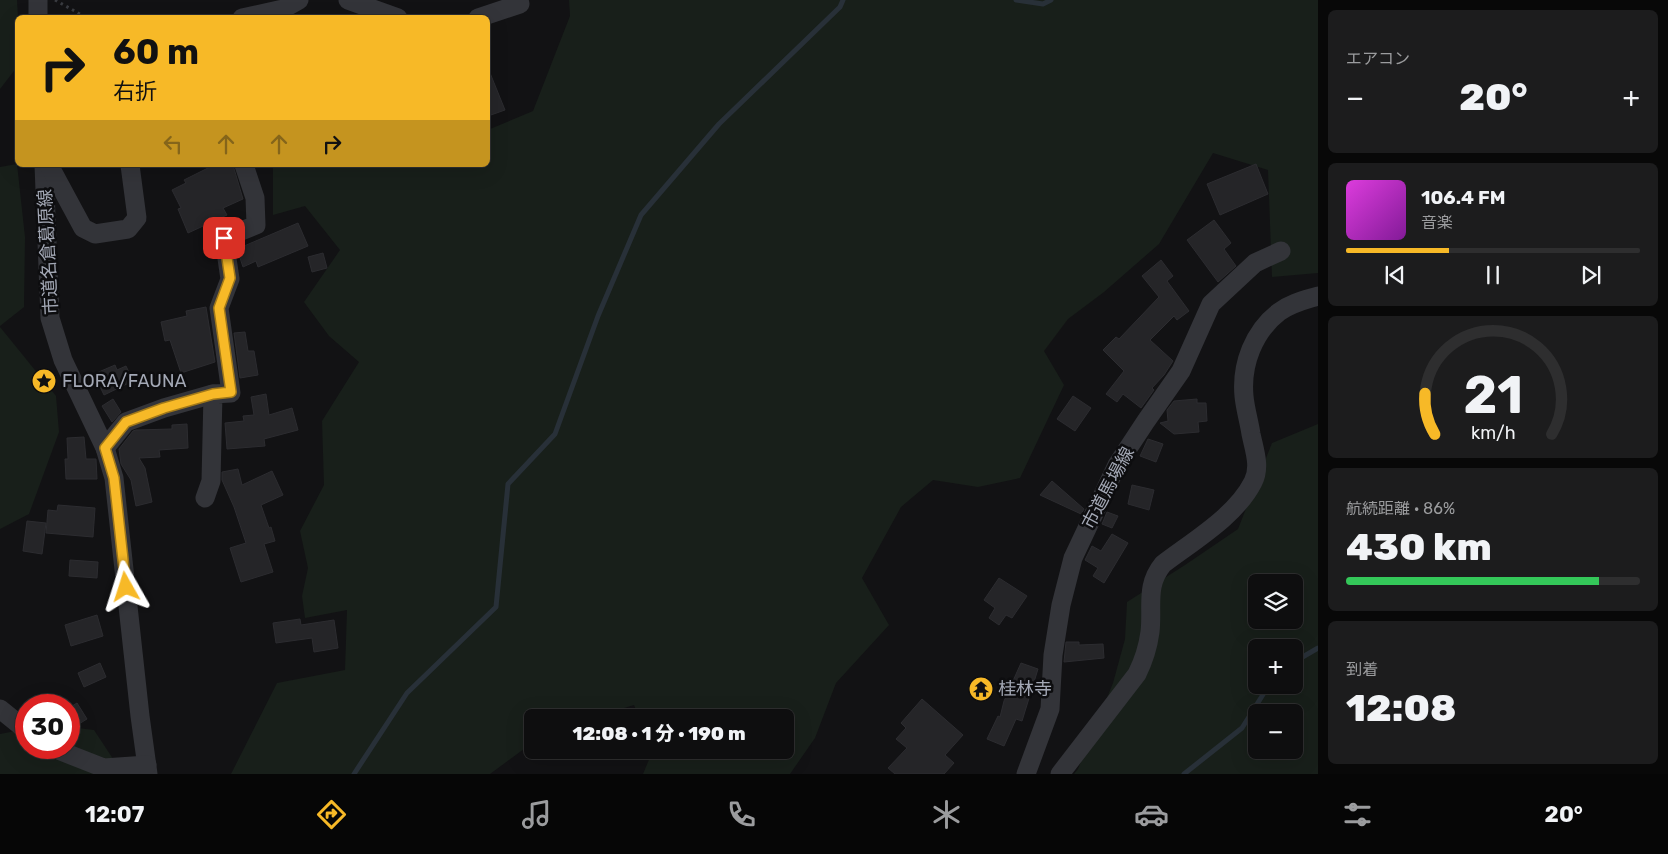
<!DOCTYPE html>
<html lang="ja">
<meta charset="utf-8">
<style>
body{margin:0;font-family:Rubik,"Noto Sans JP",sans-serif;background:#1c1c1d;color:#f1f3f6;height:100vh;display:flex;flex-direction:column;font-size:19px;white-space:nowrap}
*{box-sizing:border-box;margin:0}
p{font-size:16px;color:#9b9c9e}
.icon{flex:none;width:28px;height:28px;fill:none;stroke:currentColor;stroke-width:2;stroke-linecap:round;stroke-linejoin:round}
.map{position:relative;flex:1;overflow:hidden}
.details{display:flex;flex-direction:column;gap:10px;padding:10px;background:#080808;width:350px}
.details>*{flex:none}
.guide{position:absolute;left:15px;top:15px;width:475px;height:152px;border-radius:8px;box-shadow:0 5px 20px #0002,0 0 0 1px #2e2e2f;background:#f7b927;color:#111;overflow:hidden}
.fabs{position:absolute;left:1248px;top:574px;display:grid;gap:10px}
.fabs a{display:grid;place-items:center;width:55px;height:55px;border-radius:8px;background:#0e0e0f;box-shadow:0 5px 20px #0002,0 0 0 1px #2e2e2f;font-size:25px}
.speed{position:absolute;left:15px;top:694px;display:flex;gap:10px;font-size:25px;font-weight:700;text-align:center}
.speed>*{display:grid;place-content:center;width:65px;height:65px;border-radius:50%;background:#0e0e0f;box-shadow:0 5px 20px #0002,0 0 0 1px #2e2e2f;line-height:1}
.speed .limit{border:8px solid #d22;background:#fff;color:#111}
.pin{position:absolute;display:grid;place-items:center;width:42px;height:42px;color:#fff;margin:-21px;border-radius:10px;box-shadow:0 2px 8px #0006}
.me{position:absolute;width:55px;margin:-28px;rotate:354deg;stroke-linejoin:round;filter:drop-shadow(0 0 4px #0008)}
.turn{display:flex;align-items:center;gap:18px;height:105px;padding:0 15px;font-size:22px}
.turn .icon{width:65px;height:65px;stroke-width:2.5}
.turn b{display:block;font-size:35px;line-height:42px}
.lanes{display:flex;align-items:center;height:48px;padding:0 15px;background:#0003;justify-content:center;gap:25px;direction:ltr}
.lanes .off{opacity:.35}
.big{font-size:38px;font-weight:800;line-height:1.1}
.details .tile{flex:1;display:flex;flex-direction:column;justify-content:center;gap:8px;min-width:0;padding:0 18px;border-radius:8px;background:#1c1c1d}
.details .dial{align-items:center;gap:0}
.dial svg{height:130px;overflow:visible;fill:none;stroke:#2e2e2f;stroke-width:7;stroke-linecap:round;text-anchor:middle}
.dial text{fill:#f1f3f6;stroke:none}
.song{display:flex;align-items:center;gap:15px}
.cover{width:60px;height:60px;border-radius:8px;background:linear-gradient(135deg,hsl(300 70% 55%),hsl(290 70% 35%))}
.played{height:5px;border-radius:2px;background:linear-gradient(90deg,#f7b927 35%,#2e2e2f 35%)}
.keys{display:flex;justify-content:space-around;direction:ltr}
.heat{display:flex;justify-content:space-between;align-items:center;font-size:28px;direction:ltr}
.charge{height:8px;border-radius:4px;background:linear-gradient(90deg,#34c759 86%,#2e2e2f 0)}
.trip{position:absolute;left:524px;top:709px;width:270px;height:50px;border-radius:8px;background:#0e0e0f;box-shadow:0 5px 20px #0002,0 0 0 1px #2e2e2f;font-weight:800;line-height:50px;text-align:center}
.dock{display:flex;height:80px;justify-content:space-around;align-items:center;background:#060606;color:#9b9c9e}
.dock .icon{width:35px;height:35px}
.dock .on{color:#f7b927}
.dock b{font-size:22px;color:#f1f3f6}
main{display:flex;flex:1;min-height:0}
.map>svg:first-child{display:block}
</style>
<main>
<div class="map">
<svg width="1318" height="774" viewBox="0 0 1318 774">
<rect width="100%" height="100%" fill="#121214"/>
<g fill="#181f1a" fill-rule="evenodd">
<path d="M0 0H17L18 17 17 67 0 89Z"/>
<path d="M569 0H1318V273L1272 277 1268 170 1213 153 1159 244 1104 292 1068 319 1044 351 1064 385 1020 478 978 487 933 480 901 507 862 578 889 625 836 683 815 738 790 774H643L653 750H785V718L639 717 634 705 594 717 532 718V743L490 774H231L277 683 345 670 347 610 305 618 302 596 308 568 300 531 324 485 322 421 359 362 329 336 304 302 340 250 305 206 273 215V167L274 165H488V128L490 129 533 111 570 16Z"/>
<path d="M17 164 25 237 24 307 0 326V167Z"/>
<path d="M0 327 56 396 59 432 29 514 0 529Z"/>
<path d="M1318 424V774H1074L1078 769 1113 683 1125 639 1127 602 1185 565 1238 529 1272 443ZM1256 582H1294V620H1256ZM1256 648H1294V685H1256ZM1256 712H1294V750H1256Z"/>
<path d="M69 727 94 730 123 774H0V734L26 729V748H69Z"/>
</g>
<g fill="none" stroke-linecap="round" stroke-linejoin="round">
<g stroke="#283038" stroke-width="5">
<path d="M1016 0 1043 4 1051 0"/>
<path d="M1294 662 1318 648"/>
<path d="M354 774 407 693 496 607 508 484 555 434 598 316 641 215 719 124 840 7 843 0"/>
<path d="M1184 774 1242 728 1269 685"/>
</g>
</g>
<g fill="#252528" stroke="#2c2c30">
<path d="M488 68 505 110 488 116Z"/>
<path d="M1256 164 1268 194 1220 215 1207 184Z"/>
<path d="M214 165H233L243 199 223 208 227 215 188 233 178 209 181 208 172 190 186 183 184 180Z"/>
<path d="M1214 220 1231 243 1224 249 1236 266 1218 282 1187 240Z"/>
<path d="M298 223 308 246 258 267 256 261 243 267 237 249Z"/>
<path d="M323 253 327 268 312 272 308 257Z"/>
<path d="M1161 260 1173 276 1167 281 1189 311 1177 320 1174 316 1150 340 1173 361 1164 375 1152 388 1154 390 1141 408 1123 394 1117 402 1106 394 1124 371 1103 350 1116 337 1119 339 1159 297 1142 276Z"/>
<path d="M206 307 215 362 181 373 170 340 165 341 161 322 187 316 186 311Z"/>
<path d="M245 332 248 351H254L258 375 240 378 234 333Z"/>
<path d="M115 365 117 370 126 366 133 381 104 395 94 374Z"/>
<path d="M266 394 269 415 292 408 298 430 264 439 265 446 227 449 225 423 244 421 243 416 254 415 251 397Z"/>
<path d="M1073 396 1091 408 1075 431 1057 419Z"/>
<path d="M113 399 121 412 112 422 102 406Z"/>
<path d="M1197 399V403H1206L1207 421 1198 422 1199 432 1174 434 1160 423 1168 421 1167 410 1174 401Z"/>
<path d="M187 424 188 448 159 450 160 457 139 458 145 468 152 502 136 506 131 480 121 464 119 449 133 431 136 430 172 429V425Z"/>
<path d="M84 437 86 459H96L97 479H66L65 459H68L67 438Z"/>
<path d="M1148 439 1163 444 1156 462 1140 456Z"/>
<path d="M238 469 242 485 272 471 283 495 261 505 269 528 271 527 275 541 264 544 273 572 241 582 230 548 246 543 234 507 222 480V472Z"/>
<path d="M1052 481 1084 509 1081 514 1040 495Z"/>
<path d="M1132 485 1154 490 1149 510 1128 504Z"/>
<path d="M58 505 95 508 93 537 46 533 48 510 57 511Z"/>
<path d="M1107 512 1118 516 1112 528 1102 524Z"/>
<path d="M27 521 46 523 42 554 23 551Z"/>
<path d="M1112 534 1128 543 1104 583 1093 576 1098 568 1085 560 1092 546 1101 551Z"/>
<path d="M70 560 98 562 97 578 69 576Z"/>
<path d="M999 578 1027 596 1012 618 1006 615 999 625 989 618 995 608 984 600Z"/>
<path d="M97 615 103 636 71 646 65 625Z"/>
<path d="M300 619 301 625 334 620 338 648 314 652 312 638 276 643 273 623Z"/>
<path d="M1066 642H1079V645L1103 644 1104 658 1064 662Z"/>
<path d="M100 663 106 677 84 687 78 673Z"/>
<path d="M1021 663 1038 669 1022 721 1016 719 1004 746 987 739 998 716 1000 717 1004 701Z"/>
<path d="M922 699 963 735 945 755 954 763 944 774H895L888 768 907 748 896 739 906 728 901 723Z"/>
<path d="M77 703 87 719 69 730V708Z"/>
</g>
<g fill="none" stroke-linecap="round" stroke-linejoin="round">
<path stroke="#393b40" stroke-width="3" stroke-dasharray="2.5 4" stroke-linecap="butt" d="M55 0 87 18"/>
<g stroke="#333439" stroke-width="19">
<path d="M38 0V18"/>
<path d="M348 0 398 18"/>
<path d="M242 18 283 9 299 0"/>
<path d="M478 18 520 4 519 0"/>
<path d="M44 165 50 318 63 360 105 448 114 478 140 716 148 774"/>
<path d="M49 165 83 228 95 234 128 229 137 218 130 165"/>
<path d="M105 448 126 422 164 408 213 394"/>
<path d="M205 498 211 481 213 394 231 393 219 308 230 279 224 238 256 225 255 198 244 165"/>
<path d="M0 709 26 730"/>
<path d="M53 748 104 768 147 765"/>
<path d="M1026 774 1050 709 1053 655 1061 605 1073 558 1117 465 1146 421 1181 371 1211 304 1255 263 1281 251"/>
<path d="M1060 774 1137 674C1144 660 1148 647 1150 632 1153 606 1145 586 1163 564 1193 541 1236 516 1253 482 1261 467 1254 449 1251 434 1249 421 1245 408 1244 396 1241 364 1254 331 1279 312 1291 303 1305 300 1318 296"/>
</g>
</g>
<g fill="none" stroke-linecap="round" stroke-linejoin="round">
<defs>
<path id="route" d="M126 587 114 478 105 448 126 422 164 408 213 394 231 392 219 308 230 278 224 238"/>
</defs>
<use href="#route" stroke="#a17819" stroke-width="12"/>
<use href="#route" stroke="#f7b927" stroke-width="9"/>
</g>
<defs>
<symbol id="sight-disc" viewBox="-11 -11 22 22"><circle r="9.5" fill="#f7b927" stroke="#0d0d0f"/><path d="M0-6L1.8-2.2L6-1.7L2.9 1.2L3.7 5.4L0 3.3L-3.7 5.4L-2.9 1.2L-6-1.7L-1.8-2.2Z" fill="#111"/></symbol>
<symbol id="temple-disc" viewBox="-11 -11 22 22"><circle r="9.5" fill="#f7b927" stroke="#0d0d0f"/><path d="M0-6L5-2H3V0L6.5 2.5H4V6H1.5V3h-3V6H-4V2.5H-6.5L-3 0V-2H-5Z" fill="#111"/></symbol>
</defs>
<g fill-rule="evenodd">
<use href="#sight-disc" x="30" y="367" width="28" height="28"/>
<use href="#temple-disc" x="967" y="675" width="28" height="28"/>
</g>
<g text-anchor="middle" stroke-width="5" stroke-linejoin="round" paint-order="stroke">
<g font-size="18" fill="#a3a8b5" stroke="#0d0d0f">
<text transform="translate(48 252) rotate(-93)" y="6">市道名倉葛原線</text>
<text transform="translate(1108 488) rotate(-62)" y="6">市道馬場線</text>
</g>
<g font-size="18" fill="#a3a8b5" stroke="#0d0d0f" text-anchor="start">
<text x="62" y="387">FLORA/FAUNA</text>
<text x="998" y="695">桂林寺</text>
</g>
</g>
</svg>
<div class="fabs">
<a><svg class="icon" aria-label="layers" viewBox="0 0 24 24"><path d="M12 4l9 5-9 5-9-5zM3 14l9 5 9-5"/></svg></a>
<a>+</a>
<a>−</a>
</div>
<div class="speed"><div class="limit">30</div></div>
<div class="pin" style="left:224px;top:238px;background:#d93025"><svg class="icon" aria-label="arrive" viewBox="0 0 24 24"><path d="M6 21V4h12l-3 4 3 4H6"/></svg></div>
<svg class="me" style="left:126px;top:587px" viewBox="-20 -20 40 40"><path d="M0-17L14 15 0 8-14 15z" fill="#f7b927" stroke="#fff" stroke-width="4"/></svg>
<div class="trip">12:08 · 1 分 · 190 m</div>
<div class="guide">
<div class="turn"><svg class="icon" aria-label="right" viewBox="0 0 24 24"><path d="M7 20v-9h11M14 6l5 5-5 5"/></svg><div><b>60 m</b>右折</div></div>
<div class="lanes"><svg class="icon off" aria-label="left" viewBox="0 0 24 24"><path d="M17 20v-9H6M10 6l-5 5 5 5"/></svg><svg class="icon off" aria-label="ahead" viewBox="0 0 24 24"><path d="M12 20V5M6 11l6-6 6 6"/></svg><svg class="icon off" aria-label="ahead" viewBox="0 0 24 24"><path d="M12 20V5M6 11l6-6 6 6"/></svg><svg class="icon" aria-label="right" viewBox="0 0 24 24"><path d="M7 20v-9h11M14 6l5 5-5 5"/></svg></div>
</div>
</div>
<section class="details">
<div class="tile"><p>エアコン</p>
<div class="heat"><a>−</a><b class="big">20°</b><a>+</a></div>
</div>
<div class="tile">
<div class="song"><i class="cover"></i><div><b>106.4 FM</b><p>音楽</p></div></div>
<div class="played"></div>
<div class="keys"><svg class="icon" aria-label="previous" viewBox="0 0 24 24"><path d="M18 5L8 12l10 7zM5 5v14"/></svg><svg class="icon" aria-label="pause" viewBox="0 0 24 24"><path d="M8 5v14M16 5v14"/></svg><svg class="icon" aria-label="next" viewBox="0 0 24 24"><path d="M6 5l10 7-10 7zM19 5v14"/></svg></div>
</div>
<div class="tile dial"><svg viewBox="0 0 100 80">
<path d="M14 69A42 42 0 1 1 86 69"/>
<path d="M14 69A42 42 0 0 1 8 44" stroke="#f7b927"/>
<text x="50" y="56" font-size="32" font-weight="700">21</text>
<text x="50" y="72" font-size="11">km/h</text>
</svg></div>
<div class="tile"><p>航続距離 · 86%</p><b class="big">430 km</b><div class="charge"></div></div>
<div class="tile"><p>到着</p><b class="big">12:08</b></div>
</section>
</main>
<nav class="dock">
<b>12:07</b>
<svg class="icon on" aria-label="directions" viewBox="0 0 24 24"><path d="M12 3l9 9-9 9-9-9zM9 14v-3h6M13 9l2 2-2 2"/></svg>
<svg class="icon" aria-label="music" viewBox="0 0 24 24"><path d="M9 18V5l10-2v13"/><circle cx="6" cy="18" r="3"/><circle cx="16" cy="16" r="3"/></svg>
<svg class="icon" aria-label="phone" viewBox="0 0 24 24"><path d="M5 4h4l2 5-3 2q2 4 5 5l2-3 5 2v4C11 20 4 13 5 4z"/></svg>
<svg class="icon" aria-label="climate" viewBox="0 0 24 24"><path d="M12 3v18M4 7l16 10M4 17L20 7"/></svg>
<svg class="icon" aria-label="car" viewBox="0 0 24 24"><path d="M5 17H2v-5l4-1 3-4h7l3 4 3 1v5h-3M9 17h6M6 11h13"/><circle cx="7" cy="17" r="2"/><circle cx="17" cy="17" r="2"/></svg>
<svg class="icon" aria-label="filters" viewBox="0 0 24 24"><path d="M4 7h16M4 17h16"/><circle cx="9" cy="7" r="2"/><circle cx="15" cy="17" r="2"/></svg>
<b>20°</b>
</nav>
